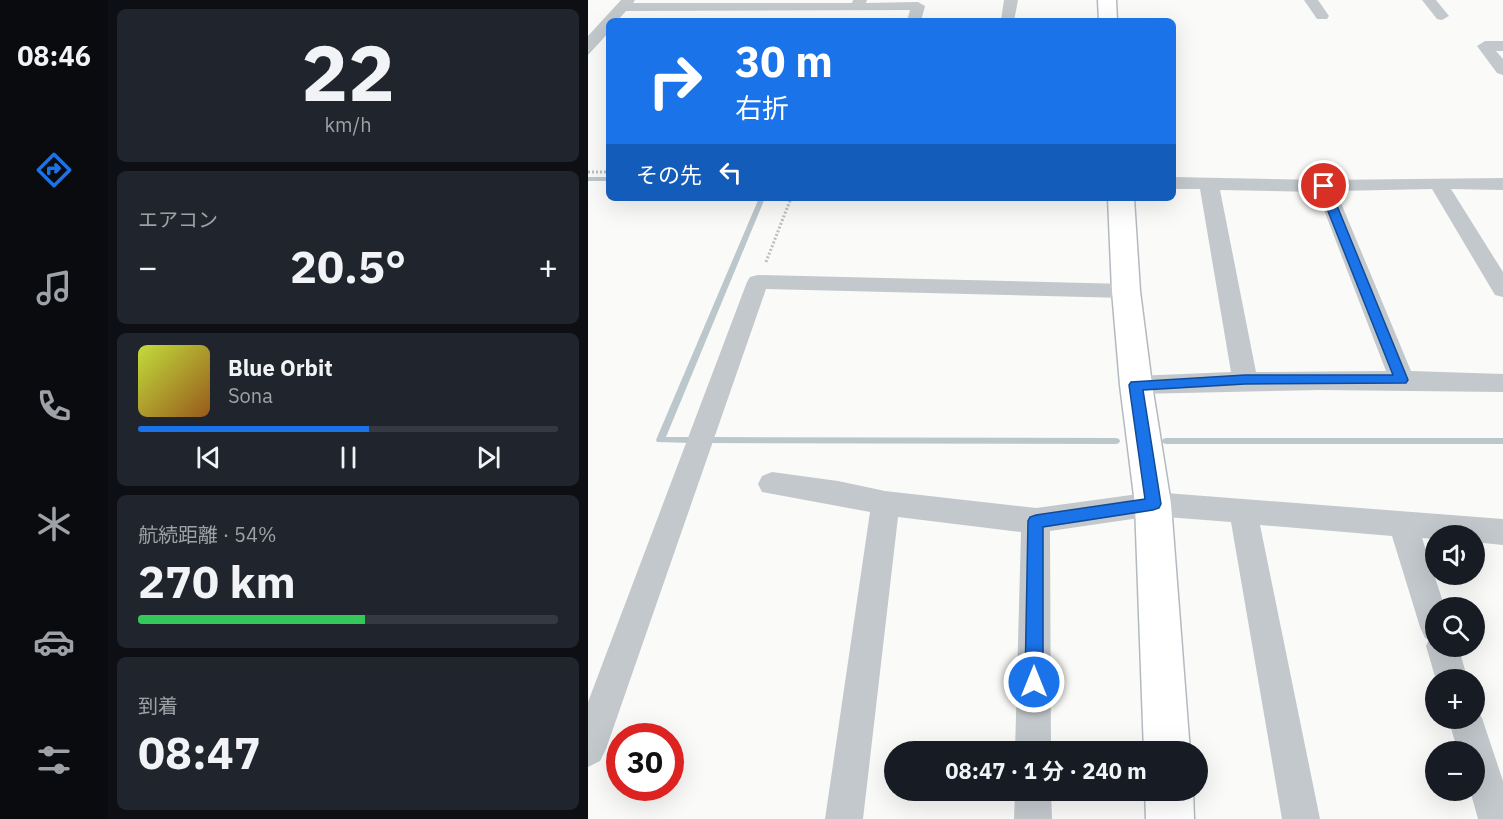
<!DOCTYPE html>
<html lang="ja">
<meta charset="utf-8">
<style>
body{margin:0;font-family:"IBM Plex Sans","Noto Sans JP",sans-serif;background:#20242c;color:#f1f3f6;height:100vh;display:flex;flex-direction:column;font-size:22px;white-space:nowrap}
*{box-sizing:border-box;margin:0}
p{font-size:20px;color:#9ea1a6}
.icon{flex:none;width:33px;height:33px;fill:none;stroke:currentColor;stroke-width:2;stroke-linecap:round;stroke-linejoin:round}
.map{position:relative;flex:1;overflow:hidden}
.side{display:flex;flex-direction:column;gap:9px;padding:9px;background:#0d0f14;width:480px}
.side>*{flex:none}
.guide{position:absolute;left:18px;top:18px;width:570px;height:183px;border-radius:9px;box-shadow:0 6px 24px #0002;background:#1a73e8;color:#fff;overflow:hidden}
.tools{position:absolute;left:837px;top:525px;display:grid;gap:12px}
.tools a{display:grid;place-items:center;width:60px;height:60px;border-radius:50%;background:#171b24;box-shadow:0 6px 24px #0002;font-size:30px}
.speed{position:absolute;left:18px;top:723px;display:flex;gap:12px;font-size:30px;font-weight:700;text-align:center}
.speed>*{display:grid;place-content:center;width:78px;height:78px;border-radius:50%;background:#171b24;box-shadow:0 6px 24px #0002;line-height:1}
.speed .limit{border:9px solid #d22;background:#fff;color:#111}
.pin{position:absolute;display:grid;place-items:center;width:51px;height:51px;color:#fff;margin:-26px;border:3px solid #fff;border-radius:50%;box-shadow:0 2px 6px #0007}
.me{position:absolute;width:66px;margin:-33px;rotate:0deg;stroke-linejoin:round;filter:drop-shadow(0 0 4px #0008)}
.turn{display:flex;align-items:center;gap:21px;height:126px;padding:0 30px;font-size:27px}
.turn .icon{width:78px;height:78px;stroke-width:2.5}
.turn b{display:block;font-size:42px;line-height:51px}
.then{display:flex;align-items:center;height:57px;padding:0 30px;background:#0003;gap:12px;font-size:22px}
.big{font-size:45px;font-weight:700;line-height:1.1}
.side .widget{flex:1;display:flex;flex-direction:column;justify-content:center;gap:9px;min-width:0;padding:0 21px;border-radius:9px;background:#20242c}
.side .dial{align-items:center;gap:0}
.dial b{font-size:78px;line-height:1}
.song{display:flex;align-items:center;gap:18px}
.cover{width:72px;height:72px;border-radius:9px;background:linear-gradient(135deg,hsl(70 70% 55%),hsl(30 70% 35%))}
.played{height:6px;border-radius:3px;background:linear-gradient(90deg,#1a73e8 55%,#363941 55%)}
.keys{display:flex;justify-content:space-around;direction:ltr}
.heat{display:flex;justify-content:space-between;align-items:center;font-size:33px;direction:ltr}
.charge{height:9px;border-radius:4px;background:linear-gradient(90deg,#34c759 54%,#363941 0)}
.trip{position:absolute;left:296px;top:741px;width:324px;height:60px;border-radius:30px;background:#171b24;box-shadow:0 6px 24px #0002;font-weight:700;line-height:60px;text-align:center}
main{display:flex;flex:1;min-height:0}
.tabs{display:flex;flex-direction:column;width:108px;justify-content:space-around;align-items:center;background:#090b0e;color:#9ea1a6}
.tabs .icon{width:42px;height:42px}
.tabs .selected{color:#1a73e8}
.tabs b{font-size:27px;color:#f1f3f6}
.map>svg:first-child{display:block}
</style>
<main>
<nav class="tabs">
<b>08:46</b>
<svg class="icon selected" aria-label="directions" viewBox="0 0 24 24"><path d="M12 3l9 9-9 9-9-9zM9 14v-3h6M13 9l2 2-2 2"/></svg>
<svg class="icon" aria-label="music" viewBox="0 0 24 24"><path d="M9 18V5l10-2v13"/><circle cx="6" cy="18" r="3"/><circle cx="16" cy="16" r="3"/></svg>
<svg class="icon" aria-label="phone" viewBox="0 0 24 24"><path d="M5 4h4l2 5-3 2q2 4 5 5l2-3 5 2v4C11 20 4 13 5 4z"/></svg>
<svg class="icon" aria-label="climate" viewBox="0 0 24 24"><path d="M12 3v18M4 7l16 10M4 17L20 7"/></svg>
<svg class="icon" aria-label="car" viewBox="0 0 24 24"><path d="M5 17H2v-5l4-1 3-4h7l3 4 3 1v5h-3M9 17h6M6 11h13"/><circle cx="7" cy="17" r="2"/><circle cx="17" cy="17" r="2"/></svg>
<svg class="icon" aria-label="filters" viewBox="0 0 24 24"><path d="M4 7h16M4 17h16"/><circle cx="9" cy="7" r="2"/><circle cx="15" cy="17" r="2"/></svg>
</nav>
<section class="side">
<div class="widget dial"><b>22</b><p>km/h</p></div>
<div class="widget"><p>エアコン</p>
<div class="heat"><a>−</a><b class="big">20.5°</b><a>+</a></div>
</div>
<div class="widget">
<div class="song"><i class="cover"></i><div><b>Blue Orbit</b><p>Sona</p></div></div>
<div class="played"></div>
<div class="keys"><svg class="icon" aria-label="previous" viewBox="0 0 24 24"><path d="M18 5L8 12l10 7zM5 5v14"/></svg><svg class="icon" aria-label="pause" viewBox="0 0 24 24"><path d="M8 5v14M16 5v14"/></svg><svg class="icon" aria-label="next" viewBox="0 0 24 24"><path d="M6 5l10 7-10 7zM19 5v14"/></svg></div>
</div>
<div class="widget"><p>航続距離 · 54%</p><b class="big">270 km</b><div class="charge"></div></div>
<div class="widget"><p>到着</p><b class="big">08:47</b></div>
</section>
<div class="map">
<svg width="915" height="819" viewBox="0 0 915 819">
<rect width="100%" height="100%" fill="#fafaf8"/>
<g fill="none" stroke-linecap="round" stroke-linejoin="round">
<g fill="#bbc7cb" fill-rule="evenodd">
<path d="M19 28H21V32L0 55V51Z"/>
<rect x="0" y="177" width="21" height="4"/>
<path d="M171 198H177L78 437H104L107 438 108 440 107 442 104 443 69 442 68 440Z"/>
<path d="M119 437 528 438 531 439 532 441 531 443 528 444 119 443 116 442 115 440 116 438Z"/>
<path d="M578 438H915V444H578L575 443 574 441 575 439Z"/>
</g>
<defs>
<g id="secondary">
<path d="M510 0H528L529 21H511Z"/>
<path d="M520 198H546L552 291 564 385 583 504 602 752H556L547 504 532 385 524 291Z"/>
<path d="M557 790H605L606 819H558Z"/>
</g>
</defs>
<use href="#secondary" stroke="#b3babf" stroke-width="3"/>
<g stroke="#bbbfc2" stroke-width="3" stroke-dasharray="2 2" stroke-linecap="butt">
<path d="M0 172H21"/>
<path d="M178 262 203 198"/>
</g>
<g fill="#c3c8cc" fill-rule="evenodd">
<path d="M33 0H47L45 3H264L265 0H279L278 3 330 2 337 6 333 21H319L322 10 38 11 29 21H21V30L5 48 0 50V36Z"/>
<path d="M416 0H430L426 21 413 20Z"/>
<path d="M716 0H730L741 16 739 19H729Z"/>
<path d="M834 0H848L861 16 854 20 849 19Z"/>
<path d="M897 41H915V51H908L915 59V75L909 73 889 46Z"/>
<path d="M585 177 736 180 915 178V190L863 189 915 272V297L907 295 844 189 748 191 823 371 915 374V392L732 390 548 394 539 392 536 385 539 378 548 376 643 372 612 189H585ZM632 190 729 192 798 371 668 372Z"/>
<path d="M170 275 538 284 546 286 549 291 546 296 538 298 178 289 18 749 12 761 0 767V702L159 282 162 277Z"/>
<path d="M184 472 250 481 297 491 448 508 565 492 915 519V545L886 542V536H848V539L834 538 857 608H848V646H870L880 680H848L838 646 841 639 837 638 832 627 804 536 672 525 732 819H694L643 522 565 516 462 531 463 752H427L433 532 310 517 275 819H237L282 512 174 492 170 484 174 476Z"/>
<path d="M886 705 894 718 915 781V819H890L882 790H886V752H870L860 718H886Z"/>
<path d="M427 790H463L464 819H426Z"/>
</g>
<use href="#secondary" fill="#fff" fill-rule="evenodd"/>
</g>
<path fill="#1a73e8" stroke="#114b97" stroke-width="1.5" d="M736 183 741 186 820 380 818 383 657 384 555 390 573 504 571 508 565 510 455 527V682L452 689 446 691 440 689 437 682 440 521 442 517 448 515 557 499 541 385 543 382 657 375H805L730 186Z"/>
</svg>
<div class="tools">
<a><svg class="icon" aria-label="sound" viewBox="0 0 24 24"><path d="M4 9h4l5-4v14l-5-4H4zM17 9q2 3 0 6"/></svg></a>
<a><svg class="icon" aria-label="search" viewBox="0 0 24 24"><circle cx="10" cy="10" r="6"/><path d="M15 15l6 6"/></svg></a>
<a>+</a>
<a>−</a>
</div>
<div class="speed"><div class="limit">30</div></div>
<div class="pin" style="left:736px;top:186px;background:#d93025"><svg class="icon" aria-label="arrive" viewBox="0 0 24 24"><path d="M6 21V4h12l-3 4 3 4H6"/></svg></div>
<svg class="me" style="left:446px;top:682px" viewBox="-20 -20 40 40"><circle r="17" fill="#1a73e8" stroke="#fff" stroke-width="3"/><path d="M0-11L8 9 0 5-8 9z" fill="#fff"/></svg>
<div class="trip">08:47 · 1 分 · 240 m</div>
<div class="guide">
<div class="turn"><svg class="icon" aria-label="right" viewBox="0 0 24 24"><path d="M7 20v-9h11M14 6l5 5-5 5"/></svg><div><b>30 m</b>右折</div></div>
<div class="then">その先<svg class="icon" aria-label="left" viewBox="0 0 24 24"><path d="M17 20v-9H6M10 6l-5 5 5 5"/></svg></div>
</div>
</div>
</main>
